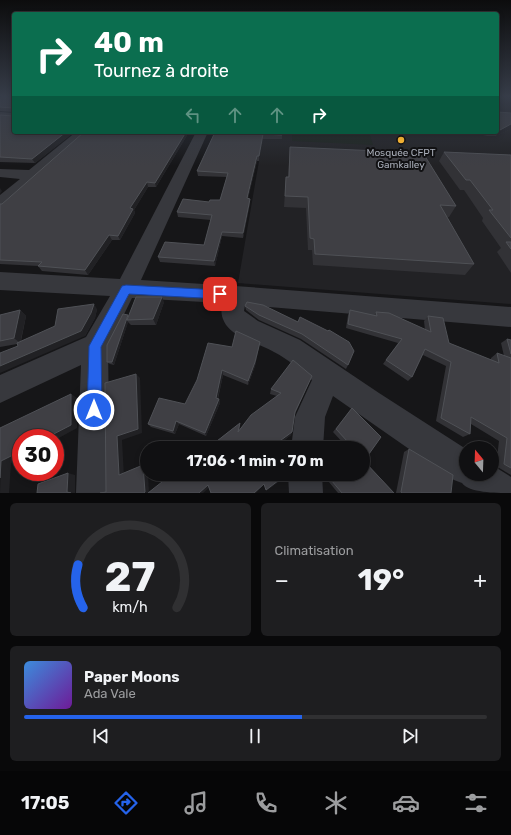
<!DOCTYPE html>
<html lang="fr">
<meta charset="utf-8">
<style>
body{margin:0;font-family:Rubik,sans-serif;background:#1e1e20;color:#f1f3f6;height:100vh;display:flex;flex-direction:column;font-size:15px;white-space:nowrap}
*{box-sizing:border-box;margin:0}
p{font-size:13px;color:#9c9d9f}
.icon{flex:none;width:22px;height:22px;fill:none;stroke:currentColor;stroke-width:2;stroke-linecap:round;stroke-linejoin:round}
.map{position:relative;height:493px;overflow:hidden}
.details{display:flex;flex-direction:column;gap:10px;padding:10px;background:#09090a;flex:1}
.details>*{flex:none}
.top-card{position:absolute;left:12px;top:12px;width:487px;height:122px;border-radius:4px;box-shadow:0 2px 6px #0003,0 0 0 1px #303032;background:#0b6e4f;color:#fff;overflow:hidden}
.needle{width:26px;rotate:341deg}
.tools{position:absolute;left:459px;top:441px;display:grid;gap:8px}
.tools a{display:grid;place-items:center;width:40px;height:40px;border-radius:50%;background:#101012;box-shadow:0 2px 6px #0003,0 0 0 1px #303032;font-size:20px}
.speed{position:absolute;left:12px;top:429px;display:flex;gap:8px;font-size:20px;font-weight:700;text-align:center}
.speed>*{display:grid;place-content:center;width:52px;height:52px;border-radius:50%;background:#101012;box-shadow:0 2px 6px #0003,0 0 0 1px #303032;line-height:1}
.speed .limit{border:6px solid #d22;background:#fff;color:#111}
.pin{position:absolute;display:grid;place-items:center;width:34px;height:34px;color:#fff;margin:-17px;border-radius:8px;box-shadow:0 2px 6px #0006}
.me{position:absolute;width:44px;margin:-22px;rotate:0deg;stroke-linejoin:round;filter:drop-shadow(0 0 3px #0008)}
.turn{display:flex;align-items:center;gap:14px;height:84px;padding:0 16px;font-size:18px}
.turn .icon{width:52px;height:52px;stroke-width:2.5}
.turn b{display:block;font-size:28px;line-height:34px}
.lanes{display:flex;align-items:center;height:38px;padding:0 16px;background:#0003;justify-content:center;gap:20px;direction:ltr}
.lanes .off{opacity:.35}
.big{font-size:30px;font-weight:700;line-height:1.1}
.details .card{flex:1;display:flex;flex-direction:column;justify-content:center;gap:6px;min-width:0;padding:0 14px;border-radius:6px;background:#1e1e20}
.details .dial{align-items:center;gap:0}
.dial svg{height:104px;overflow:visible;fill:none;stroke:#303032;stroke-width:7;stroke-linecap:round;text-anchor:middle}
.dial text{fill:#f1f3f6;stroke:none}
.song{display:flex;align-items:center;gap:12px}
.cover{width:48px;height:48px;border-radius:6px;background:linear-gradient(135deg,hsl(210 70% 55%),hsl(280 70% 35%))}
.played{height:4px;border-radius:2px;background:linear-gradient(90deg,#2563eb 60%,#303032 60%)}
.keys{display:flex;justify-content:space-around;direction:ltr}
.heat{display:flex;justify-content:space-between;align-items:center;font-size:22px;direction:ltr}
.details .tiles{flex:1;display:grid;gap:10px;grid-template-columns:1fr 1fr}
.card:last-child{grid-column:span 2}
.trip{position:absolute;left:140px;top:441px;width:230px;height:40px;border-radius:20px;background:#101012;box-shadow:0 2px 6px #0003,0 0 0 1px #303032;font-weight:700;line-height:40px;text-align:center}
.tab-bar{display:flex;height:64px;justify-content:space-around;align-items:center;background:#060607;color:#9c9d9f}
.tab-bar .icon{width:28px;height:28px}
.tab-bar .current{color:#2563eb}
.tab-bar b{font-size:18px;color:#f1f3f6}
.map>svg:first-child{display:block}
</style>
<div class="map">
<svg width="511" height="493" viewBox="0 0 511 493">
<rect width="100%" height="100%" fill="#161618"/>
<path fill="#222225" d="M497 97H511V304L238 283 264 132H497Z"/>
<path fill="#1c231d" d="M292 132H369L373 145 292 141Z"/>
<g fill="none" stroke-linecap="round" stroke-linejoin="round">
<g fill="#37383d" fill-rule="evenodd">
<path d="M0 112 14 113V119L0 118Z"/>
<path d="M76 132H89L6 207 0 208V195L20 179 0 177V169L29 170Z"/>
<path d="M196 132H208L141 280 235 286 511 307V327L245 305 244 311 258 321 300 340 379 393 466 449V474H492V465L511 477V493C497 493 469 493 462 483L454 480 422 458 333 396 325 417 323 448H291L295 417 312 380C300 370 288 359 274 352 253 340 216 335 222 303L132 298 108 347 110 493H76L81 365 0 403V375L86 337 110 296 0 290V272L120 279Z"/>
<path d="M288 474H322L323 493H289Z"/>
</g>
</g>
<g fill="#323236">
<path d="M0 97 74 132 35 163 0 162V115L13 116V112L0 111Z"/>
<path d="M497 112 511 113V129L496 136H487L474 133V132H497Z"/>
<path d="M84 132H189L156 187H148L134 210 135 213 120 240H112L88 275 42 271 38 266 0 264V204H2Z"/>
<path d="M215 132H282V139H263L259 161H257L248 198 250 199V203L243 238 222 236 215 266 160 262 158 257 204 245 211 220 178 217 177 212 209 202 220 200 227 177 198 176 197 171Z"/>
<path d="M290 147 456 206 449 217H447L474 264 465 275 313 265 312 250H308L306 208 284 207 286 177H288Z"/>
<path d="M444 152 511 155V273L497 252 501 248 482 221 483 218 464 190H460L439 161Z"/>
<path d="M164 302 156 325H131L128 322 114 365 110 364 107 362 128 317Z"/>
<path d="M263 305 348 365 346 369 301 339 259 320 246 310 245 306Z"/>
<path d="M97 309 95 318 85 336 18 346 17 344 0 347V315L20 310 26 316 21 341Z"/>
<path d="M350 310 374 316 376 312 425 330 424 321 428 316 449 343 491 360V358L497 353 504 356 501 343 507 339 511 340V475L496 466 499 441 471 424 470 434 463 437 436 421 446 366 423 355 412 377 408 381 383 364 398 343 346 328 348 315Z"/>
<path d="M232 347H259L255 366 248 385 223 375 218 399H219L220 403 206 436 179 424 175 434 151 427 148 424 185 404Z"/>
<path d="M312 376 295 414 291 435 278 445 208 448 240 423V429L277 396 270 394 271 389Z"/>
<path d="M352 408 381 437 364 461 394 493H338L324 476 325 474H363V448H343L345 445 333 432Z"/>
<path d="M409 449 451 493H396L404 452Z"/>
</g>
<g fill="#212124">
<path d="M511 124V129L496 136 500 130Z"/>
<path d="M66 132H74L35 163 32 159Z"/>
<path d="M186 132H189L156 187 155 183Z"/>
<path d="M263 134V139L259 161V156Z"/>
<path d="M257 156V161L247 203V198Z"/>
<path d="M147 182 148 187 134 210 135 213 120 240 118 236 130 208Z"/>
<path d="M0 188 2 191 0 194Z"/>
<path d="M250 199V203L243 238V233Z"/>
<path d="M222 232V236L215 266 214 261Z"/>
<path d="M109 235 112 240 88 275 85 270Z"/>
<path d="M162 297 164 302 156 325 153 319Z"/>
<path d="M94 304 97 309 95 318 85 336 0 373V366Z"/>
<path d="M20 310 26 316 20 343 14 338Z"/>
<path d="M128 315 129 318 127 320 128 322 114 365 112 362Z"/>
<path d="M260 342 259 347 255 366 248 385V381Z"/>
<path d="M222 370 223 375 217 401 216 398Z"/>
<path d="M136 374 140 378 142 433 122 440 124 477 119 475 117 436Z"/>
<path d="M71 394 77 398V428L55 440V438H46Z"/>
<path d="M219 399 220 403 206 436 205 433Z"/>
<path d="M176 421 179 424 175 434 173 431Z"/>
<path d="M240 423V427L238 435V432Z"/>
<path d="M292 432 291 435 277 446V443Z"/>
<path d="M21 451V458L11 463 9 493H0L1 461Z"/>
<path d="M143 465 147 467V474H148L149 493H144Z"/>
<path d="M68 473 75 475V493H71L67 492Z"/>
<path d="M288 474 287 476 266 491V490Z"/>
<path d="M264 484 263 485 256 493H254Z"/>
<path d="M208 485 210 487 203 493H199Z"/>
</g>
<g fill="#3f3f44" stroke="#4f5156">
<path d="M0 97H14V132H66L32 159 0 157V115L13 116V108L0 107Z"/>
<path d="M497 112 511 113V124L500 130H497Z"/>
<path d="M84 132H186L155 183 147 182 130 208 133 209 118 236 109 235 85 270 38 266 42 262 0 260V204H2Z"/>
<path d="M215 132H282V135L263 134 259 156H257L247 198 250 199 243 233 222 232 214 261 158 257 165 242 204 245 212 215 177 212 183 199 209 202 210 200H220L228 173 197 171Z"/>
<path d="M290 147 423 153 456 206 440 205 474 264 315 254 314 239 310 238 308 197 285 196 286 177H289Z"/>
<path d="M444 152 511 155V238L489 210H493L470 180H466Z"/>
<path d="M506 242H511V249Z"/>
<path d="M136 297H162L153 319 127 320Z"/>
<path d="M247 302 263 305 298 322 300 317 328 331 329 330 349 342 354 351 348 365 302 334 259 315 245 306Z"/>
<path d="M94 304 91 313 81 331 0 366V353L18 346 17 343 55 326 58 309Z"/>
<path d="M20 310 14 338 0 341V315Z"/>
<path d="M350 310 377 316 376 312 389 313 431 332 428 316 443 318 449 343 499 363 497 353 511 358V468L504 464 507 438 471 417 470 434 441 418 451 362 425 349 412 377 386 360 402 339 348 324Z"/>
<path d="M123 314 128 315 112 362H107V345Z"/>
<path d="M236 331 260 342 255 362 248 381 222 370 216 398 219 399 205 433 176 421 173 431 148 424 159 398 185 404 197 380 208 343 232 347Z"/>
<path d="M507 339 511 340V354Z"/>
<path d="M293 360 312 376 295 412 292 432 277 443 280 448H208L240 423 238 432 251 415 281 393 271 389Z"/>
<path d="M136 374 138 429 117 436 119 475 143 465 145 492 144 493H100L106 492 105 383Z"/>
<path d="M71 394V425L46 438H21V451L1 461 0 478V428Z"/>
<path d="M352 408 381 437 364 461 394 493H342L326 474H363V448H344L348 442 336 429Z"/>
<path d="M409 449 453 475 451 493H402L401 492Z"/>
<path d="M68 473 67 492 71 493H37L38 484Z"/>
<path d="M172 474H287L266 490 264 484 254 493H211L208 485 199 493H148Z"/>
</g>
<linearGradient id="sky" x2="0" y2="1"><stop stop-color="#0c0c0d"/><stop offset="0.58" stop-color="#363c48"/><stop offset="1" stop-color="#363c48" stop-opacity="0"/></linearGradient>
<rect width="511" height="166" fill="url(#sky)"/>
<path fill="#2563eb" stroke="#184099" d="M126 285 220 290 224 291 225 294 224 297 220 299 129 294 101 347 102 410 99 414 94 417 90 414 87 410 89 346 122 286Z"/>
<circle fill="#f2b134" stroke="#111113" stroke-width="1.5" cx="401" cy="140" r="4"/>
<g text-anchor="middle" stroke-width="4" stroke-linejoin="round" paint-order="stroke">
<g font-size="10" fill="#a8adb8" stroke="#111113">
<text x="401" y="156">Mosquée CFPT<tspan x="401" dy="12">Gamkalley</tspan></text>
</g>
</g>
</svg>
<div class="tools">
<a><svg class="needle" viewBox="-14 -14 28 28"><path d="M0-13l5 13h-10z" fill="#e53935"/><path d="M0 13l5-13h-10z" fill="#9c9d9f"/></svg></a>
</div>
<div class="speed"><div class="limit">30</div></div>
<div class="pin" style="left:220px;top:294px;background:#d93025"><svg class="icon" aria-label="arrive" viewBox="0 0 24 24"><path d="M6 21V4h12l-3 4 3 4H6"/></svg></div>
<svg class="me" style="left:94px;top:410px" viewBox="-20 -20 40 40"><circle r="17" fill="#2563eb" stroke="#fff" stroke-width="3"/><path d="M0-11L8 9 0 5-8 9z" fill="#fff"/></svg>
<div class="trip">17:06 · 1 min · 70 m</div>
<div class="top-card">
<div class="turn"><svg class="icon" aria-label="right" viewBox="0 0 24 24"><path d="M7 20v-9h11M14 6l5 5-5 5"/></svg><div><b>40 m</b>Tournez à droite</div></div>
<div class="lanes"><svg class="icon off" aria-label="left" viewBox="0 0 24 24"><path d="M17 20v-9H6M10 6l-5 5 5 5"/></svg><svg class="icon off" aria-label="ahead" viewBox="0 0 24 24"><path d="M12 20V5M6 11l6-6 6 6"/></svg><svg class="icon off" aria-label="ahead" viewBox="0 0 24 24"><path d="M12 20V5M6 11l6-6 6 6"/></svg><svg class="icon" aria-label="right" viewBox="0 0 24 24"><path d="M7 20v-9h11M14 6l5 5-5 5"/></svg></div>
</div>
</div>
<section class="details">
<div class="tiles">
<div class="card dial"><svg viewBox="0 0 100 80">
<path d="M14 69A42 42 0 1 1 86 69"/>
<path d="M14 69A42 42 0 0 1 10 36" stroke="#2563eb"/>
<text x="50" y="56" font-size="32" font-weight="700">27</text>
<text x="50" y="72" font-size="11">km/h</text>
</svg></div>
<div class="card"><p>Climatisation</p>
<div class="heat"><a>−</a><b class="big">19°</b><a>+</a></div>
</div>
<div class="card">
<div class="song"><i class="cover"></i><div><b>Paper Moons</b><p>Ada Vale</p></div></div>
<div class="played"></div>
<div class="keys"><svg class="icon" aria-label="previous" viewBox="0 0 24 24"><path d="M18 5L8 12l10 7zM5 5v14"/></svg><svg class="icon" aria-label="pause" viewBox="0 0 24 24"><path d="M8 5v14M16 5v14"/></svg><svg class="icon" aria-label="next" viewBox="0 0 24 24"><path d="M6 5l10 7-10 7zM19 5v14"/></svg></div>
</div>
</div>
</section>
<nav class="tab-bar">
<b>17:05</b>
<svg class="icon current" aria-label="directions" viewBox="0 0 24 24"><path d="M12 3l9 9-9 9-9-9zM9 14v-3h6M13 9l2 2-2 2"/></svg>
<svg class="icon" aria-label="music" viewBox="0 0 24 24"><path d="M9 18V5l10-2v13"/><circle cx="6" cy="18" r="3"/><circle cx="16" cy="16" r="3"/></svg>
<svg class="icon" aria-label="phone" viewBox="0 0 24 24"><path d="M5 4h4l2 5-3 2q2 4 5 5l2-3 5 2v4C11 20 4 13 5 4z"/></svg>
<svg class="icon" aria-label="climate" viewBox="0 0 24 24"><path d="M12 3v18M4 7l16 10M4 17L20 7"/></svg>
<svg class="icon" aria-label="car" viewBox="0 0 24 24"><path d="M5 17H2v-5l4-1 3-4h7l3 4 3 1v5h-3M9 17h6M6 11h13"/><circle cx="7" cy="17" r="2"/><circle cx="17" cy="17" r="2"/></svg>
<svg class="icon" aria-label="filters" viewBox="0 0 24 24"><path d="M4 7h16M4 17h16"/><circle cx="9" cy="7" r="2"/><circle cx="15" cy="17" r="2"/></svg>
</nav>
